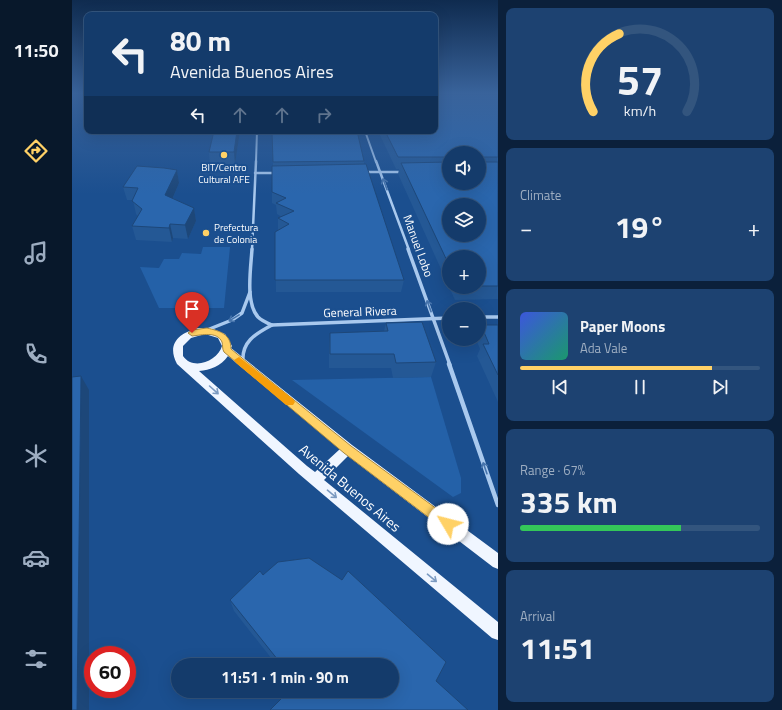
<!DOCTYPE html>
<meta charset="utf-8">
<style>
body{margin:0;font-family:"Titillium Web",sans-serif;background:#1d4271;color:#f1f3f6;height:100vh;display:flex;flex-direction:column;font-size:15px;white-space:nowrap}
*{box-sizing:border-box;margin:0}
p{font-size:13px;color:#9dadc1}
.icon{flex:none;width:22px;height:22px;fill:none;stroke:currentColor;stroke-width:2;stroke-linecap:round;stroke-linejoin:round}
.map{position:relative;flex:1;overflow:hidden}
.details{display:flex;flex-direction:column;gap:8px;padding:8px;background:#0b203b;width:284px}
.details>*{flex:none}
.guide{position:absolute;left:12px;top:12px;width:354px;height:122px;border-radius:8px;box-shadow:0 4px 16px #0002,0 0 0 1px #33557e;background:#143b6b;color:#f1f3f6;overflow:hidden}
.tools{position:absolute;left:370px;top:146px;display:grid;gap:8px}
.tools a{display:grid;place-items:center;width:44px;height:44px;border-radius:50%;background:#143b6b;box-shadow:0 4px 16px #0002,0 0 0 1px #33557e;font-size:20px}
.speed{position:absolute;left:12px;top:646px;display:flex;gap:8px;font-size:20px;font-weight:700;text-align:center}
.speed>*{display:grid;place-content:center;width:52px;height:52px;border-radius:50%;background:#143b6b;box-shadow:0 4px 16px #0002,0 0 0 1px #33557e;line-height:1}
.speed .limit{border:6px solid #d22;background:#fff;color:#111}
.pin{position:absolute;display:grid;place-items:center;width:34px;height:34px;color:#fff;margin:-41px -17px;border-radius:50% 50% 50% 0;rotate:-45deg;box-shadow:0 0 4px #0007}
.pin .icon{rotate:45deg}
.me{position:absolute;width:44px;margin:-22px;rotate:307deg;stroke-linejoin:round;filter:drop-shadow(0 0 3px #0008)}
.turn{display:flex;align-items:center;gap:14px;height:84px;padding:0 20px;font-size:18px}
.turn .icon{width:52px;height:52px;stroke-width:2.5}
.turn b{display:block;font-size:28px;line-height:34px}
.lanes{display:flex;align-items:center;height:38px;padding:0 20px;background:#0003;justify-content:center;gap:20px;direction:ltr}
.lanes .off{opacity:.35}
.big{font-size:30px;font-weight:700;line-height:1.1}
.details .card{flex:1;display:flex;flex-direction:column;justify-content:center;gap:6px;min-width:0;padding:0 14px;border-radius:8px;background:#1d4271}
.details .dial{align-items:center;gap:0}
.dial svg{height:104px;overflow:visible;fill:none;stroke:#33557e;stroke-width:7;stroke-linecap:round;text-anchor:middle}
.dial text{fill:#f1f3f6;stroke:none}
.song{display:flex;align-items:center;gap:12px}
.cover{width:48px;height:48px;border-radius:6px;background:linear-gradient(135deg,hsl(230 70% 55%),hsl(160 70% 35%))}
.played{height:4px;border-radius:2px;background:linear-gradient(90deg,#ffd166 80%,#33557e 80%)}
.keys{display:flex;justify-content:space-around;direction:ltr}
.heat{display:flex;justify-content:space-between;align-items:center;font-size:22px;direction:ltr}
.charge{height:6px;border-radius:3px;background:linear-gradient(90deg,#34c759 67%,#33557e 0)}
.trip{position:absolute;left:99px;top:658px;width:228px;height:40px;border-radius:20px;background:#143b6b;box-shadow:0 4px 16px #0002,0 0 0 1px #33557e;font-weight:700;line-height:40px;text-align:center}
main{display:flex;flex:1;min-height:0}
.tab-bar{display:flex;flex-direction:column;width:72px;justify-content:space-around;align-items:center;background:#08182b;color:#9dadc1}
.tab-bar .icon{width:28px;height:28px}
.tab-bar .on{color:#ffd166}
.tab-bar b{font-size:18px;color:#f1f3f6}
.map>svg:first-child{display:block}
</style>
<main>
<nav class="tab-bar">
<b>11:50</b>
<svg class="icon on" aria-label="directions" viewBox="0 0 24 24"><path d="M12 3l9 9-9 9-9-9zM9 14v-3h6M13 9l2 2-2 2"/></svg>
<svg class="icon" aria-label="music" viewBox="0 0 24 24"><path d="M9 18V5l10-2v13"/><circle cx="6" cy="18" r="3"/><circle cx="16" cy="16" r="3"/></svg>
<svg class="icon" aria-label="phone" viewBox="0 0 24 24"><path d="M5 4h4l2 5-3 2q2 4 5 5l2-3 5 2v4C11 20 4 13 5 4z"/></svg>
<svg class="icon" aria-label="climate" viewBox="0 0 24 24"><path d="M12 3v18M4 7l16 10M4 17L20 7"/></svg>
<svg class="icon" aria-label="car" viewBox="0 0 24 24"><path d="M5 17H2v-5l4-1 3-4h7l3 4 3 1v5h-3M9 17h6M6 11h13"/><circle cx="7" cy="17" r="2"/><circle cx="17" cy="17" r="2"/></svg>
<svg class="icon" aria-label="filters" viewBox="0 0 24 24"><path d="M4 7h16M4 17h16"/><circle cx="9" cy="7" r="2"/><circle cx="15" cy="17" r="2"/></svg>
</nav>
<div class="map">
<svg width="426" height="710" viewBox="0 0 426 710">
<rect width="100%" height="100%" fill="#1b4f8f"/>
<g fill="#2461a8">
<path d="M131 247H158L152 308H87L68 267 87 268 92 259H107L110 253 129 254Z"/>
<path d="M359 377 389 478V493L381 497 220 380Z"/>
</g>
<g fill="none" stroke-linecap="round" stroke-linejoin="round">
<g stroke="#a9c9ee" stroke-width="2">
<path d="M293 131 304 162"/>
<path d="M184 162 185 131"/>
</g>
<g stroke="#a9c9ee" stroke-width="2.5">
<path d="M304 161 337 250"/>
<path d="M291 172H331"/>
<path d="M183 173H205"/>
<path d="M180 250 184 161"/>
</g>
<g stroke="#a9c9ee" stroke-width="3.5">
<path d="M180 249C179 267 173 303 186 317 190 321 195 323 200 325"/>
<path d="M336 249 378 365"/>
<path d="M407 317H426"/>
<path d="M135 330 160 320 170 313 178 292"/>
<path d="M171 363C169 342 183 334 200 325L377 318"/>
</g>
<path stroke="#a9c9ee" stroke-width="4.5" d="M377 364 426 505"/>
<path fill="#f0f6ff" fill-rule="evenodd" d="M126 328H139L153 334 160 346 159 348 280 445 426 553V569L421 567 276 456 252 480 426 622V640L420 638 227 474 105 364C94 343 108 333 126 328ZM133 334 146 338 150 346C146 361 121 371 111 356V346L119 338ZM156 356 268 449 243 472 235 466 127 371C138 370 149 366 156 356Z"/>
</g>
<g fill="#245895" fill-rule="evenodd">
<path d="M426 94V299L383 300 326 174 327 169H324L306 131H363ZM377 153 407 183H377ZM377 257H407V287H377Z"/>
<path d="M142 131H168L163 164 138 165 137 152Z"/>
<path d="M200 131 292 161V164L332 280 329 292H204L203 232 206 230V218L210 217 205 214 204 205 200 203V192L201 166Z"/>
<path d="M105 170 107 183 101 198 122 208 124 221 116 239 101 238 100 242 64 240 60 226 66 216 64 214 61 200H55L51 187Z"/>
<path d="M314 323 364 362 359 377 321 378 319 368H257V347L258 333 312 331Z"/>
<path d="M409 325H426V402L405 356 408 349 404 339H407V329Z"/>
<path d="M237 558 270 580 276 571 374 662 364 681 396 710H198L210 699 203 691H320V665H202L203 663 162 611 158 600 188 571 191 575 206 562Z"/>
</g>
<g fill="#1d4779">
<path d="M165 131H168L163 164 162 152Z"/>
<path d="M105 170 107 183 96 209 93 195Z"/>
<path d="M122 208 124 221 116 239 113 225Z"/>
<path d="M98 224 101 238 100 242 97 228Z"/>
<path d="M9 376 17 390V710H5Z"/>
</g>
<g fill="#2a66ad" stroke="#1d4779" fill-rule="evenodd">
<path d="M363 94H426V157H411L408 160 411 162H426V286H407V257H377V265L329 163 377 162V183H407V153H377V157H326L313 131H363ZM377 205H407V235H377Z"/>
<path d="M142 131H165L162 152H137Z"/>
<path d="M200 131H285L292 161 201 162Z"/>
<path d="M294 164 332 280H203V232L217 224 206 218 222 211 204 203 214 198 200 192V166Z"/>
<path d="M65 166 92 168 105 170 93 195 122 208 113 225 98 224 97 228 60 226 70 209 60 201 66 188 51 187Z"/>
<path d="M350 322 364 362 324 363 322 354H258V333L316 331 314 323Z"/>
<path d="M409 325H426V375L411 344H417Z"/>
<path d="M9 376 5 710H0V377Z"/>
<path d="M237 558 270 580 276 571 374 662 364 681 396 710H198L212 696 208 691H320V665H202L206 660 158 600 188 571 191 575 206 562Z"/>
</g>
<defs><path id="oneway-shaft" d="M-6 0H5M1.5-3L5.5 0L1.5 3" fill="none" stroke-width="1.6" stroke-linecap="round" stroke-linejoin="round"/></defs>
<g stroke="#4674ac">
<use href="#oneway-shaft" transform="translate(313 184) rotate(-110)"/>
<use href="#oneway-shaft" transform="translate(357 306) rotate(-110)"/>
<use href="#oneway-shaft" transform="translate(162 318) rotate(149)"/>
<use href="#oneway-shaft" transform="translate(413 468) rotate(-109)"/>
</g>
<g stroke="#7b9ac1">
<use href="#oneway-shaft" transform="translate(142 390) rotate(42)"/>
<use href="#oneway-shaft" transform="translate(260 494) rotate(40)"/>
<use href="#oneway-shaft" transform="translate(360 578) rotate(40)"/>
</g>
<linearGradient id="sky" x2="0" y2="1"><stop stop-color="#0f2b4f"/><stop offset="0.48" stop-color="#39639b"/><stop offset="1" stop-color="#39639b" stop-opacity="0"/></linearGradient>
<rect width="426" height="194" fill="url(#sky)"/>
<path fill="#ffd166" stroke="#a68842" d="M135 328C148 331 159 334 159 349L175 362 279 446 380 520 382 524 380 529 376 530 372 529 272 453 152 352C150 349 151 345 150 342 145 331 130 335 120 336L116 333 120 330Z"/>
<path fill="#f59e0b" d="M167 357 221 399 223 402 221 405H214L164 363 162 360Z"/>
<g fill="#ffd166" stroke="#1b4f8f" stroke-width="1.5">
<circle cx="152" cy="155" r="4"/>
<circle cx="134" cy="233" r="4"/>
</g>
<g text-anchor="middle" stroke-width="4" stroke-linejoin="round" paint-order="stroke">
<g font-size="10" fill="#fff" stroke="#1b4f8f">
<text x="152" y="171">BIT/Centro<tspan x="152" dy="12">Cultural AFE</tspan></text>
<text x="142" y="231" text-anchor="start">Prefectura<tspan x="142" dy="12">de Colonia</tspan></text>
</g>
<g font-size="12" fill="#fff" stroke="#1b4f8f">
<text transform="translate(346 246) rotate(70)" y="4">Manuel Lobo</text>
<text transform="translate(288 312) rotate(-2)" y="4">General Rivera</text>
</g>
<g font-size="14" fill="#fff" stroke="#1b4f8f">
<text transform="translate(278 488) rotate(40)" y="5">Avenida Buenos Aires</text>
</g>
</g>
</svg>
<div class="tools">
<a><svg class="icon" aria-label="sound" viewBox="0 0 24 24"><path d="M4 9h4l5-4v14l-5-4H4zM17 9q2 3 0 6"/></svg></a>
<a><svg class="icon" aria-label="layers" viewBox="0 0 24 24"><path d="M12 4l9 5-9 5-9-5zM3 14l9 5 9-5"/></svg></a>
<a>+</a>
<a>−</a>
</div>
<div class="speed"><div class="limit">60</div></div>
<div class="pin" style="left:120px;top:333px;background:#d93025"><svg class="icon" aria-label="arrive" viewBox="0 0 24 24"><path d="M6 21V4h12l-3 4 3 4H6"/></svg></div>
<svg class="me" style="left:376px;top:524px" viewBox="-20 -20 40 40"><circle r="19" fill="#fff"/><path d="M0-13L10 11 0 6-10 11z" fill="#ffd166"/></svg>
<div class="trip">11:51 · 1 min · 90 m</div>
<div class="guide">
<div class="turn"><svg class="icon" aria-label="left" viewBox="0 0 24 24"><path d="M17 20v-9H6M10 6l-5 5 5 5"/></svg><div><b>80 m</b>Avenida Buenos Aires</div></div>
<div class="lanes"><svg class="icon" aria-label="left" viewBox="0 0 24 24"><path d="M17 20v-9H6M10 6l-5 5 5 5"/></svg><svg class="icon off" aria-label="ahead" viewBox="0 0 24 24"><path d="M12 20V5M6 11l6-6 6 6"/></svg><svg class="icon off" aria-label="ahead" viewBox="0 0 24 24"><path d="M12 20V5M6 11l6-6 6 6"/></svg><svg class="icon off" aria-label="right" viewBox="0 0 24 24"><path d="M7 20v-9h11M14 6l5 5-5 5"/></svg></div>
</div>
</div>
<section class="details">
<div class="card dial"><svg viewBox="0 0 100 80">
<path d="M14 69A42 42 0 1 1 86 69"/>
<path d="M14 69A42 42 0 0 1 34 9" stroke="#ffd166"/>
<text x="50" y="56" font-size="32" font-weight="700">57</text>
<text x="50" y="72" font-size="11">km/h</text>
</svg></div>
<div class="card"><p>Climate</p>
<div class="heat"><a>−</a><b class="big">19°</b><a>+</a></div>
</div>
<div class="card">
<div class="song"><i class="cover"></i><div><b>Paper Moons</b><p>Ada Vale</p></div></div>
<div class="played"></div>
<div class="keys"><svg class="icon" aria-label="previous" viewBox="0 0 24 24"><path d="M18 5L8 12l10 7zM5 5v14"/></svg><svg class="icon" aria-label="pause" viewBox="0 0 24 24"><path d="M8 5v14M16 5v14"/></svg><svg class="icon" aria-label="next" viewBox="0 0 24 24"><path d="M6 5l10 7-10 7zM19 5v14"/></svg></div>
</div>
<div class="card"><p>Range · 67%</p><b class="big">335 km</b><div class="charge"></div></div>
<div class="card"><p>Arrival</p><b class="big">11:51</b></div>
</section>
</main>
